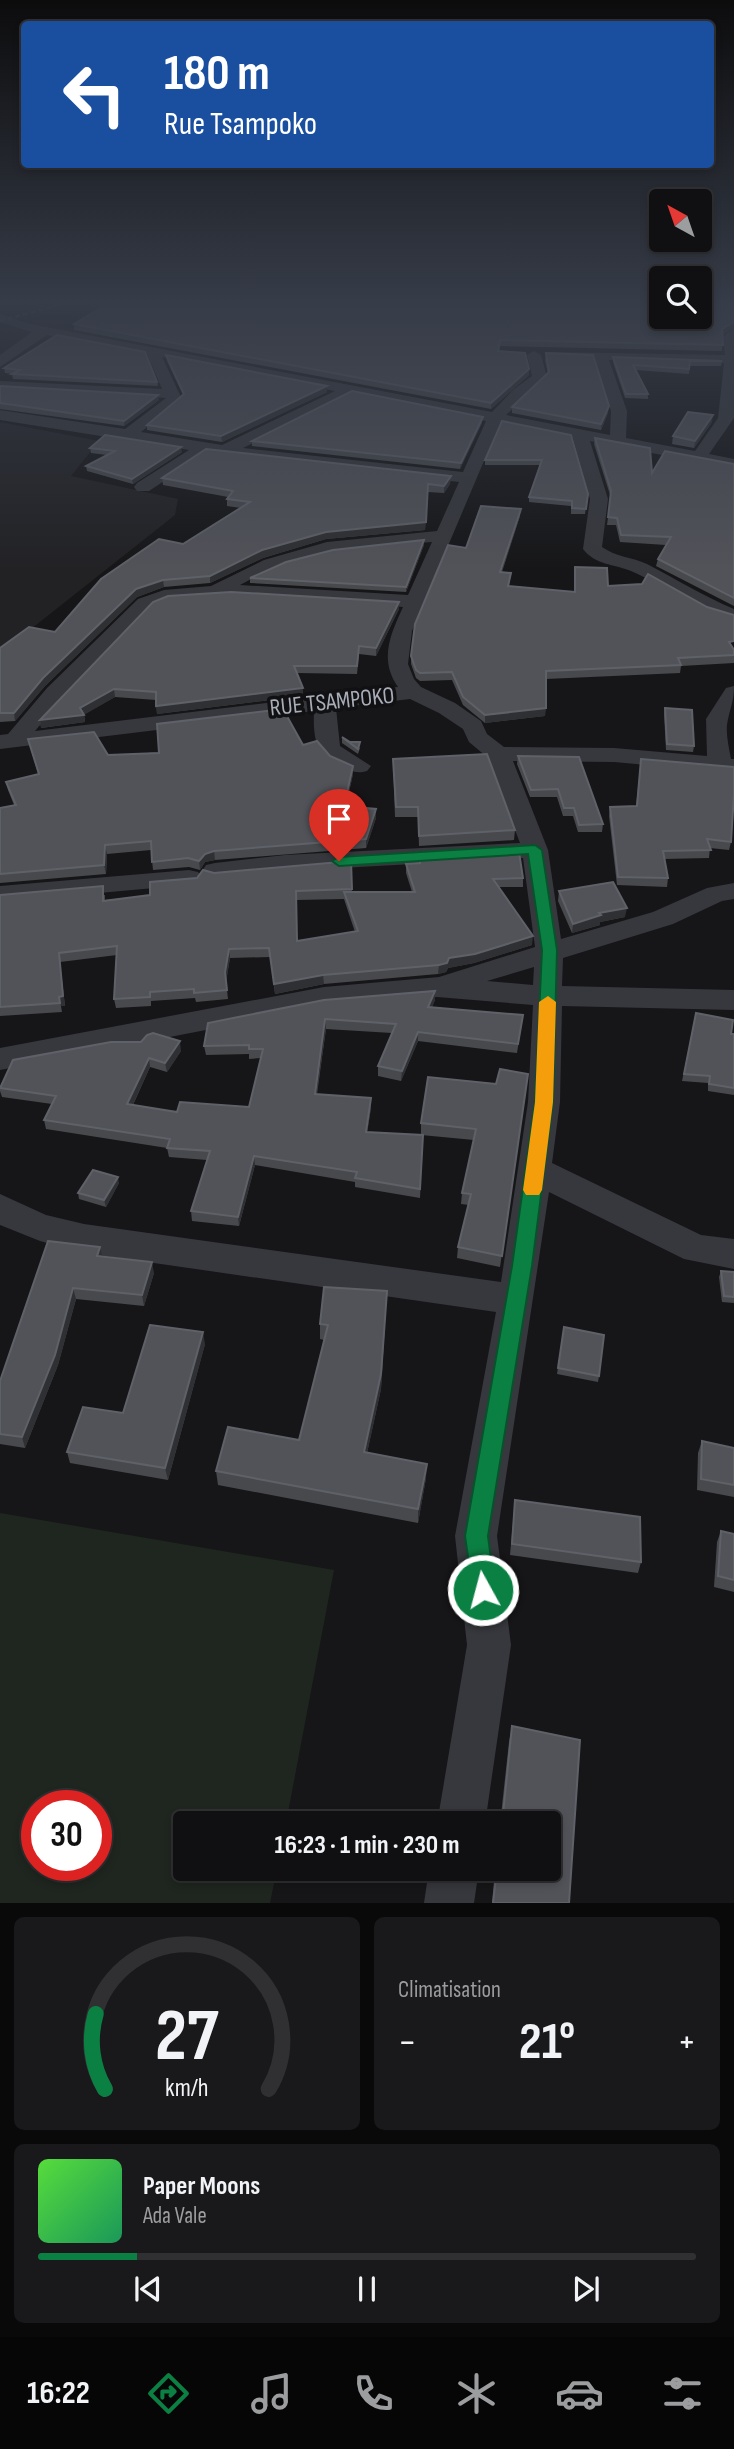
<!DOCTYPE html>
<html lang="fr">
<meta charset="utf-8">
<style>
body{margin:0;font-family:"Sofia Sans Condensed",sans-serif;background:#19191b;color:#f1f3f6;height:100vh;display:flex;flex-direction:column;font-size:26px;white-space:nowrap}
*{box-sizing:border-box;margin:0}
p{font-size:23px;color:#9c9d9f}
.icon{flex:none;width:38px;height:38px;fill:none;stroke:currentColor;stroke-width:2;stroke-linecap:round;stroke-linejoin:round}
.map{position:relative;height:1903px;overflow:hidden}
.side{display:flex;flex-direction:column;gap:14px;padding:14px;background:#09090a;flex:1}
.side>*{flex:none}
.hud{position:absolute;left:21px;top:21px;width:693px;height:147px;border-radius:7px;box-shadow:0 4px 10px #0003,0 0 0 2px #303032;background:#1a4fa0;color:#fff;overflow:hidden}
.needle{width:46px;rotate:320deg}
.tools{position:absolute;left:649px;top:189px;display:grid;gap:14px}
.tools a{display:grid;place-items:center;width:63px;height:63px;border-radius:7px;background:#101012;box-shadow:0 4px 10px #0003,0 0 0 2px #303032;font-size:35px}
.speed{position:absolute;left:21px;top:1790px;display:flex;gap:14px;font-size:35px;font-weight:700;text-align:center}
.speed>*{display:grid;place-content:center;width:91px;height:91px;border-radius:50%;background:#101012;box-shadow:0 4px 10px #0003,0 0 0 2px #303032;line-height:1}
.speed .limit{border:10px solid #d22;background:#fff;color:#111}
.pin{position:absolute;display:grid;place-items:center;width:60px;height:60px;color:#fff;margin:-72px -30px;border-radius:50% 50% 50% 0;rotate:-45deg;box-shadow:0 0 7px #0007}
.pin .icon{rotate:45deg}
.me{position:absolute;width:77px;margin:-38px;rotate:353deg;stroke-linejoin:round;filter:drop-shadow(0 0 5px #0008)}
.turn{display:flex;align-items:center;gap:24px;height:147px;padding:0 28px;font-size:32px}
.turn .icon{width:91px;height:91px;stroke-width:2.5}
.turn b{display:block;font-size:49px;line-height:60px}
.big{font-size:52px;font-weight:700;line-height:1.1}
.side .card{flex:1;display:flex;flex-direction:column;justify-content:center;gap:10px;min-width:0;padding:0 24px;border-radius:10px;background:#19191b}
.side .dial{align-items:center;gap:0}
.dial svg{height:182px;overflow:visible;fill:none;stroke:#303032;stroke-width:7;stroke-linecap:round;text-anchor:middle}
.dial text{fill:#f1f3f6;stroke:none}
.song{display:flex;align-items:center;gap:21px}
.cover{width:84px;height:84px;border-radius:10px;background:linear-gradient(135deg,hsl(110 70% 55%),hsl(150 70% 35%))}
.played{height:7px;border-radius:4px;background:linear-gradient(90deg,#0b8043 15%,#303032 15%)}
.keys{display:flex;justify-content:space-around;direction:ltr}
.heat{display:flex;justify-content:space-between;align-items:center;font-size:38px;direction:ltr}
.side .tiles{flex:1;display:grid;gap:14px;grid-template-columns:1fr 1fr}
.card:last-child{grid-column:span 2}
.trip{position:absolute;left:173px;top:1811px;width:388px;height:70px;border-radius:7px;background:#101012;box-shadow:0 4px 10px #0003,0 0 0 2px #303032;font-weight:700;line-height:70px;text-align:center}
.dock{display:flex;height:112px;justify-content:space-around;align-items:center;background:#060607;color:#9c9d9f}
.dock .icon{width:49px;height:49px}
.dock .active{color:#0b8043}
.dock b{font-size:32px;color:#f1f3f6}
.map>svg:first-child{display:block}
</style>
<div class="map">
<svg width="734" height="1903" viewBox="0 0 734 1903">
<rect width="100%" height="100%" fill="#161618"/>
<path fill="#222225" d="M0 422 99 441 71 476 178 499 175 515 12 644 0 649Z"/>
<path fill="#1e261f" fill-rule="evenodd" d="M0 1513 334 1570 286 1823 186 1824V1869H277L270 1903H0ZM37 1806H96V1866H37Z"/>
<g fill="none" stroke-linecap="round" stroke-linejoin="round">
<g fill="#37383d" fill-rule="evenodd">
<path d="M0 314 30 324 492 412 514 389 532 376 527 355 534 351 541 355 547 377 506 415 610 435 611 411 595 360 555 359 550 358V352L725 355 723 337 734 328V418L709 454 734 459V469L590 441 608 499 602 547C616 557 632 557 647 564 676 579 703 596 734 609V622C696 613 667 586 631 571 614 564 595 565 583 549L590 499 573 438 500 423 412 631 408 664 414 679 421 687 455 703 481 721 487 734 504 747 614 748 707 756 706 719 726 688 734 686C734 703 729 710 727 725 726 736 729 748 731 759H734V773L614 762 513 761 548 850 561 939 653 912 707 888 734 883V899L722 901 673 924 563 958 562 986 734 990V1010L562 1006 560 1102 552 1163 701 1235 734 1239V1269L684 1259 549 1192 497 1536 511 1645 485 1824H437L467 1645 455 1536 496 1312 84 1253 40 1241 0 1225V1194L46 1215 84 1224 501 1282 528 1102 533 1005 437 997 324 1007 0 1070V1048L324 987 439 977 535 947 523 858 285 871 215 879 206 877 202 871 206 865 215 863 285 855 520 843 487 757 469 742 463 729 439 713 410 699 336 708 340 746 371 766 367 771C357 774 350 771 340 767 315 756 313 736 314 711L0 749V735L8 734 47 688 138 599 164 590 211 586 264 560 327 542 437 531 459 482 206 453 149 491H137L134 487 137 483 189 450 0 420V410L125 429 166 398 0 389V381L162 389 147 354 47 335 0 367V355L32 332 0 322ZM162 357 335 391 222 445 141 432 182 399ZM609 360 724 363 718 418 695 451 626 438 627 411ZM352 394 486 421 463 472 243 448ZM432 542 408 595 240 585C298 552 366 546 432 542ZM232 597 403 607C390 635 379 660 398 687L325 693 316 697 35 731 63 698 152 607 168 601ZM534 967 533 985 487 981Z"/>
<path d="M189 870 198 872 202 878 198 884 0 902V886Z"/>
<path d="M429 1869H479L474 1903H424Z"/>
</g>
<path stroke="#4a4c52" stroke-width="2.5" stroke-dasharray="4.5 3.5" stroke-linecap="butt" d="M0 321 62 304"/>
</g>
<g fill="#47494d" fill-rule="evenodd">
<path d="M100 304H734V327L723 334 722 351 500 346 499 351 529 369V375L491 409 74 330V324L100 308Z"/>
<path d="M546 353 608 413 601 430 512 413V407L548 374 545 360Z"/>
<path d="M166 355 327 386V392L222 442 147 430V425L183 395 167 361Z"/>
<path d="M613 357 722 361 721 366H690L689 374 636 370 648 394V399L625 398 613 362Z"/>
<path d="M4 368 157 382 158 386 13 379 12 374H13L5 373Z"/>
<path d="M0 386 159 400 124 426 0 409Z"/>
<path d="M502 421 588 494 585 514H571V506L529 502V497L540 465H485V460Z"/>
<path d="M712 422 694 448 672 444 673 436Z"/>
<path d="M482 423 460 469 252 446V441Z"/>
<path d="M595 438 652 473 734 464V606L656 566 658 559 666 545 620 542 616 525H607L611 498 594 444Z"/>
<path d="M90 448 182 452 133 484 87 471 86 466 107 455 91 453Z"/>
<path d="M451 476 450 484 444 493 428 492 425 530 326 539 263 558 210 583 164 587 137 597 45 686 15 721 0 722V648L55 632 183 544 241 508 227 506V499L228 497 163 485 162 478Z"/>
<path d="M520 516 502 572 511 573 509 586 574 592 575 567 608 586 707 607 734 650V663L681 666 680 673 546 679 545 716 485 723 463 705 452 680 420 681 416 678 411 664V656L466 548Z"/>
<path d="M424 540V545L406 592 250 583V578Z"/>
<path d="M153 602H399V609L376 656 359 654 357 674 297 673 303 696 157 714 156 700 115 697 84 714 85 722 41 728 40 720Z"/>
<path d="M665 708 694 746 693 752 666 750 664 714Z"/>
<path d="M342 737 360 748 358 754 342 743Z"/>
<path d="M28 739 108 755 303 745 330 756 353 774 346 806 376 818 366 848 215 860 205 862 200 870 189 867 153 870 151 850 107 854 106 874 0 883V808L14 805 8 790 6 782 38 774Z"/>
<path d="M518 756 603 824 602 832H578L573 816H563L557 797H530L517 764Z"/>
<path d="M393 759 515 830 514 840 419 846 418 817H395Z"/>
<path d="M641 759 731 842 729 850 710 848 709 858 664 859 668 878 667 887 617 885 609 816 610 807 636 806Z"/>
<path d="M351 861 352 892H412L406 873V864L523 878V887H499L532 945 474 963 448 968 446 972 438 974 324 984 275 994 270 957 230 958 226 981 228 999 196 1002 195 998 151 1001V1006L116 1008 114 999 117 955 60 962 65 1006H61L62 1012 0 1016V895H105V900L150 895 214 873ZM344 899 355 932 297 941V900Z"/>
<path d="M559 891 625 917 600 922V925L572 933 558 901Z"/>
<path d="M435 991V1000L432 1007 523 1015 517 1053 418 1041 401 1081 378 1076V1066L392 1033 326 1029 317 1094 371 1108 367 1132 423 1135 420 1198 355 1187V1182L255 1165 239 1226 192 1221 191 1211 207 1160 169 1157 167 1148 46 1129 44 1120 52 1104 2 1097 0 1091V1086L181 1051 167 1072 150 1067 133 1105 177 1112 249 1107 261 1058 249 1059V1054L206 1055 204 1046Z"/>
<path d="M696 1013 731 1034H734V1095L708 1091V1083L682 1081Z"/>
<path d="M528 1074 500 1267 457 1258 458 1247 469 1205 461 1204 462 1193 474 1140 421 1135V1123L496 1084Z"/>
<path d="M119 1183 106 1207 79 1199 78 1193Z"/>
<path d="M100 1247 102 1257 154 1273 144 1306 76 1299 58 1365 25 1448 0 1444V1381Z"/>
<path d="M721 1271 734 1272V1303L722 1302 719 1277Z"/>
<path d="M387 1291 381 1389 367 1453 426 1478 418 1523 218 1485 216 1471 299 1440 324 1340 320 1339V1324Z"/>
<path d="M564 1327 599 1376 598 1382 557 1374Z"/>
<path d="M205 1344 168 1480 70 1463 67 1452 123 1413Z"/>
<path d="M702 1441 734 1448V1497L697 1490 698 1453Z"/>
<path d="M515 1500 641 1562 638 1573 510 1555Z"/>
<path d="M721 1531 734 1534V1592L714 1587 717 1542Z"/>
<path d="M512 1726 580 1740 569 1903H492L495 1869H550V1824H500L509 1742Z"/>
</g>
<g fill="#2f3033">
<path d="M734 322V327L721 335 722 329Z"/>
<path d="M529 369V375L491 409V403Z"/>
<path d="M327 386V392L222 442 221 436Z"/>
<path d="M158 395 159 400 124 426V421Z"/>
<path d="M609 406 608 413 601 430V424Z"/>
<path d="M713 415 712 422 694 448 695 441Z"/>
<path d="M483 417 482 423 460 469 461 463Z"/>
<path d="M181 447 182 452 133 484 132 479Z"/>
<path d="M451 476 450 484 444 493V486Z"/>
<path d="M428 484 425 530 326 539 263 558 210 583V576L262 550Z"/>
<path d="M521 509 520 516 499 579 500 572Z"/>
<path d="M424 540V545L406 592V587Z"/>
<path d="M163 580 164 587 137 597 45 686 15 721 14 713 43 678 136 589Z"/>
<path d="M399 602V609L376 656V648Z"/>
<path d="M303 688V696L157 714 156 706Z"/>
<path d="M114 689 115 697 84 715 85 722 41 728 40 720 80 708Z"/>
<path d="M546 708 545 716 485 723V715Z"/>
<path d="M353 766V774L344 814V806Z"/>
<path d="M376 809V818L366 848V839Z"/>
<path d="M105 845 107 854 106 874 104 865Z"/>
<path d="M214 851 215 860 205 862 200 870 199 861 205 854Z"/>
<path d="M627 908 625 917 600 922V925L572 933 573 924 599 913Z"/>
<path d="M533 936 532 945 474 963 448 968 446 972 438 974 439 965 449 958Z"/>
<path d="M229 949 230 958 226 982 225 972Z"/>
<path d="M59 953 65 1006H61L59 997Z"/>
<path d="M323 975 324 984 275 994 274 984Z"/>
<path d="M435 991V1000L428 1016V1007Z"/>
<path d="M325 1019 326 1029 315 1103V1094Z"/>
<path d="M418 1032V1041L401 1081 402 1071Z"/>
<path d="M180 1041 181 1051 167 1072 165 1063Z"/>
<path d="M149 1058 150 1067 129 1113 127 1104Z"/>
<path d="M371 1098V1108L366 1141V1132Z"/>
<path d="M254 1156 255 1165 239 1226 238 1217Z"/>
<path d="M118 1177 119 1183 106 1207 104 1200Z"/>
<path d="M100 1247 103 1258 97 1256Z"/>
<path d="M152 1262 154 1273 144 1306 142 1295Z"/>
<path d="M73 1288 76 1299 58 1365 25 1448 22 1437Z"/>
<path d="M387 1291 381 1389 364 1467V1452Z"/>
<path d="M203 1332 205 1344 168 1480 165 1468Z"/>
<path d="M427 1464 426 1478 418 1523V1509Z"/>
</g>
<g fill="#525359" stroke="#5f6168" stroke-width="2">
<path d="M101 304H662V317H700V304H734V322L722 329 723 345 500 340 498 351 525 353 529 369 491 403 74 324 102 307Z"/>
<path d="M57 335 145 352 157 382 12 374 20 370 4 368Z"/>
<path d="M546 353 593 355 609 406 601 424 512 407 549 372Z"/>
<path d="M166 355 327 386 221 436 147 425 184 394Z"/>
<path d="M613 357 722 361H690L689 369 633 365 648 394H626Z"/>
<path d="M0 386 158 395 124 421 0 403Z"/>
<path d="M352 391 483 417 461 463 252 441Z"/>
<path d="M688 412 713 415 695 441 673 436Z"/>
<path d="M502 421 571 435 588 494 586 509 572 508V501L529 497 542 460H485Z"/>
<path d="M105 435 181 447 132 479 86 466 115 451 90 448Z"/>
<path d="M595 438 650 448 652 473 665 451 734 464V598L658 559 671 537 621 535 617 518 608 517 611 491Z"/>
<path d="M206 449 451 476 444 486 428 484 426 522 326 532 262 550 210 576 163 580 136 589 43 678 14 713H0V648L29 627 55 632 101 579 159 539 183 544 250 502 227 499 233 491 162 478Z"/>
<path d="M481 506 521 509 500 572 511 573 508 586 575 592V567L607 568 608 586 642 584 648 574 707 607 734 615V641L729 642 734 650V655L678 658 681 665 546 671V708L485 715 463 697 452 672 420 673 416 670 411 656 415 624 448 545 466 548Z"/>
<path d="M424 540 406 587 250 578 286 562 333 550Z"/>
<path d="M231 592 399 602 376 648 359 646 357 666H294L303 688 156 706V692L114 689 80 708 84 715 40 720 153 602 168 596Z"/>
<path d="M665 708 692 710 694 746 667 744Z"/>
<path d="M283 709 303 745 317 741 330 756 353 766 344 806 376 809 366 839 214 851 205 854 199 861 188 858 152 862 151 841 105 845 104 865 0 874V808L16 805 6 782 39 774 28 739 94 732 108 755 159 753 157 724Z"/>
<path d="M342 737 350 742H360L358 749Z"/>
<path d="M487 754 515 830 419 836 418 807H396L393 759Z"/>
<path d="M518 756 579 757 603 824 579 825 574 808H564L558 789 531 790Z"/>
<path d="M641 759 734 767V794L731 842 707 839 711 850 663 851 668 878 618 877 610 807 637 806Z"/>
<path d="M519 852 523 878 493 879 533 936 475 954 449 958 447 963 439 965 323 975 274 984 269 948 229 949 225 972 227 990 194 993V989L150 992V997L114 999 117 946 59 953 63 996 59 997 60 1003 0 1007V895L103 886V901L150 895V882L197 878 203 870 214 873 351 861 352 889 296 891 297 941 358 931 344 892H415L406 864 420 863V857Z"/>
<path d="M613 882 627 908 599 913 601 915 573 924 559 891Z"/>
<path d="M435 991 428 1007 523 1015 518 1044 418 1032 402 1071 378 1066 396 1024 325 1019 315 1094 371 1098 366 1132 423 1135 420 1189 355 1178 357 1172 254 1156 238 1217 191 1211 210 1151 167 1148 170 1139 44 1120 56 1096 0 1088 13 1060 111 1042H141L147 1035 153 1033 180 1041 165 1063 149 1058 127 1104 177 1112 180 1102 249 1107 263 1049H249V1045L204 1046 208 1023 324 1000Z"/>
<path d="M696 1013 733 1020 731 1034H734V1088L709 1084 710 1076 684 1074Z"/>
<path d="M500 1069 528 1074 502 1256 458 1247 471 1194 462 1193 476 1129 421 1123 428 1077 496 1084Z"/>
<path d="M93 1170 118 1177 104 1200 78 1193Z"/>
<path d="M48 1241 100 1247 97 1256 152 1262 142 1295 73 1288 55 1355 22 1437 0 1434V1381Z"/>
<path d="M721 1271 734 1272V1297L724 1296Z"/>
<path d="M324 1287 387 1291 381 1374 364 1452 427 1464 418 1509 216 1471 228 1427 299 1440 328 1325 320 1324Z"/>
<path d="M150 1325 203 1332 165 1468 67 1452 83 1407 123 1413Z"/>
<path d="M564 1327 604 1335 599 1376 558 1368Z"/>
<path d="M702 1441 734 1448V1485L701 1479Z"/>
<path d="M515 1500 640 1517 641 1562 512 1544Z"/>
<path d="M721 1531 734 1534V1580L718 1576Z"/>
<path d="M512 1726 580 1740 569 1903H493L497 1869H550V1824H502Z"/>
</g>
<linearGradient id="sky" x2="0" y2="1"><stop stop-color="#0c0c0d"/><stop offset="0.53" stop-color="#363c48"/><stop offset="1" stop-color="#363c48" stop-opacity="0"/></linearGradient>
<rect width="734" height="571" fill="url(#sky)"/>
<path fill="#0b8043" stroke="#07532c" stroke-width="2" d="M535 845 542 850 557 950 553 1102 532 1266 488 1536 495 1590 491 1599 483 1603 474 1599 465 1536 512 1266 535 1102 542 950 528 854 339 866 332 861 339 857Z"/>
<path fill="#f59e0b" d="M548 996 556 1002 553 1102 542 1190 539 1195H526L523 1190 535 1102 539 1002Z"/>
<g text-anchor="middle" stroke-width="7" stroke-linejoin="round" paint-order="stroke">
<g font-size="24" fill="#a8adb8" stroke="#111113">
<text transform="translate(332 701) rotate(-6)" y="8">RUE TSAMPOKO</text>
</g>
</g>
</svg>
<div class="tools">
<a><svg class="needle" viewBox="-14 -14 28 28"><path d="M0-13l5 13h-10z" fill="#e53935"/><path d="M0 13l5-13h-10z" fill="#9c9d9f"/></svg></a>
<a><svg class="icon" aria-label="search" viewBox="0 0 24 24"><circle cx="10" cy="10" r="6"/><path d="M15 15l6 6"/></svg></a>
</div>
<div class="speed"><div class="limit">30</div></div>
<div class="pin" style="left:339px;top:861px;background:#d93025"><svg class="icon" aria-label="arrive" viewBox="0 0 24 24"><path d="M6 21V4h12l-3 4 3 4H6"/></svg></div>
<svg class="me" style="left:483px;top:1590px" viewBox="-20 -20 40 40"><circle r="17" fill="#0b8043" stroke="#fff" stroke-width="3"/><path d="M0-11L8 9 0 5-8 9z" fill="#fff"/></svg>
<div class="trip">16:23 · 1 min · 230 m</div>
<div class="hud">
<div class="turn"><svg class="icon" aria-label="left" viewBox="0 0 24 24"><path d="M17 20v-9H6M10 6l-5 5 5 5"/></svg><div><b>180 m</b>Rue Tsampoko</div></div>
</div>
</div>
<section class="side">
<div class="tiles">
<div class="card dial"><svg viewBox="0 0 100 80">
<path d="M14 69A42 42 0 1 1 86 69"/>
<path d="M14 69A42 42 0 0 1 10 36" stroke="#0b8043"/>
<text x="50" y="56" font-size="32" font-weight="700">27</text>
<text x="50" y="72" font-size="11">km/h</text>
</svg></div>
<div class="card"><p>Climatisation</p>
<div class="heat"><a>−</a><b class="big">21°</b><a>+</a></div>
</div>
<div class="card">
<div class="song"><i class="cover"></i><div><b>Paper Moons</b><p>Ada Vale</p></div></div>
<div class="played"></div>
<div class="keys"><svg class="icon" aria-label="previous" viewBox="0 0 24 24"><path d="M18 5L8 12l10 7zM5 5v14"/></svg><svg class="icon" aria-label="pause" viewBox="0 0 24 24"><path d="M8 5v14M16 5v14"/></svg><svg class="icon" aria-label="next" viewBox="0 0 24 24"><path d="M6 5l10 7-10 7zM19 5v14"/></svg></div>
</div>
</div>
</section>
<nav class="dock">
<b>16:22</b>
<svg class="icon active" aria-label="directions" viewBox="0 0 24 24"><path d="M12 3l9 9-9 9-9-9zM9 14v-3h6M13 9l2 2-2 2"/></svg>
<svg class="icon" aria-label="music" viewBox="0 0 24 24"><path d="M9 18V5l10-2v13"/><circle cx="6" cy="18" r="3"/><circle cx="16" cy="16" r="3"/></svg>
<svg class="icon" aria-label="phone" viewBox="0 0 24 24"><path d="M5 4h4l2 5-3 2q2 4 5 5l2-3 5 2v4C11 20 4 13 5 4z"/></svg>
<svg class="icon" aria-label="climate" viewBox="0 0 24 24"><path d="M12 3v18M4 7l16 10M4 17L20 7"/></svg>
<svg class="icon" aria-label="car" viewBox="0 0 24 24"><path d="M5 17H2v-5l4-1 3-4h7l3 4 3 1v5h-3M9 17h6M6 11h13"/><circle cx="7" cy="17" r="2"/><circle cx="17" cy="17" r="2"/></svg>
<svg class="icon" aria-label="filters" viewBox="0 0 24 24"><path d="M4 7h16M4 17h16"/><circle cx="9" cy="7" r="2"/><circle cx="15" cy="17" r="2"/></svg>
</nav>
